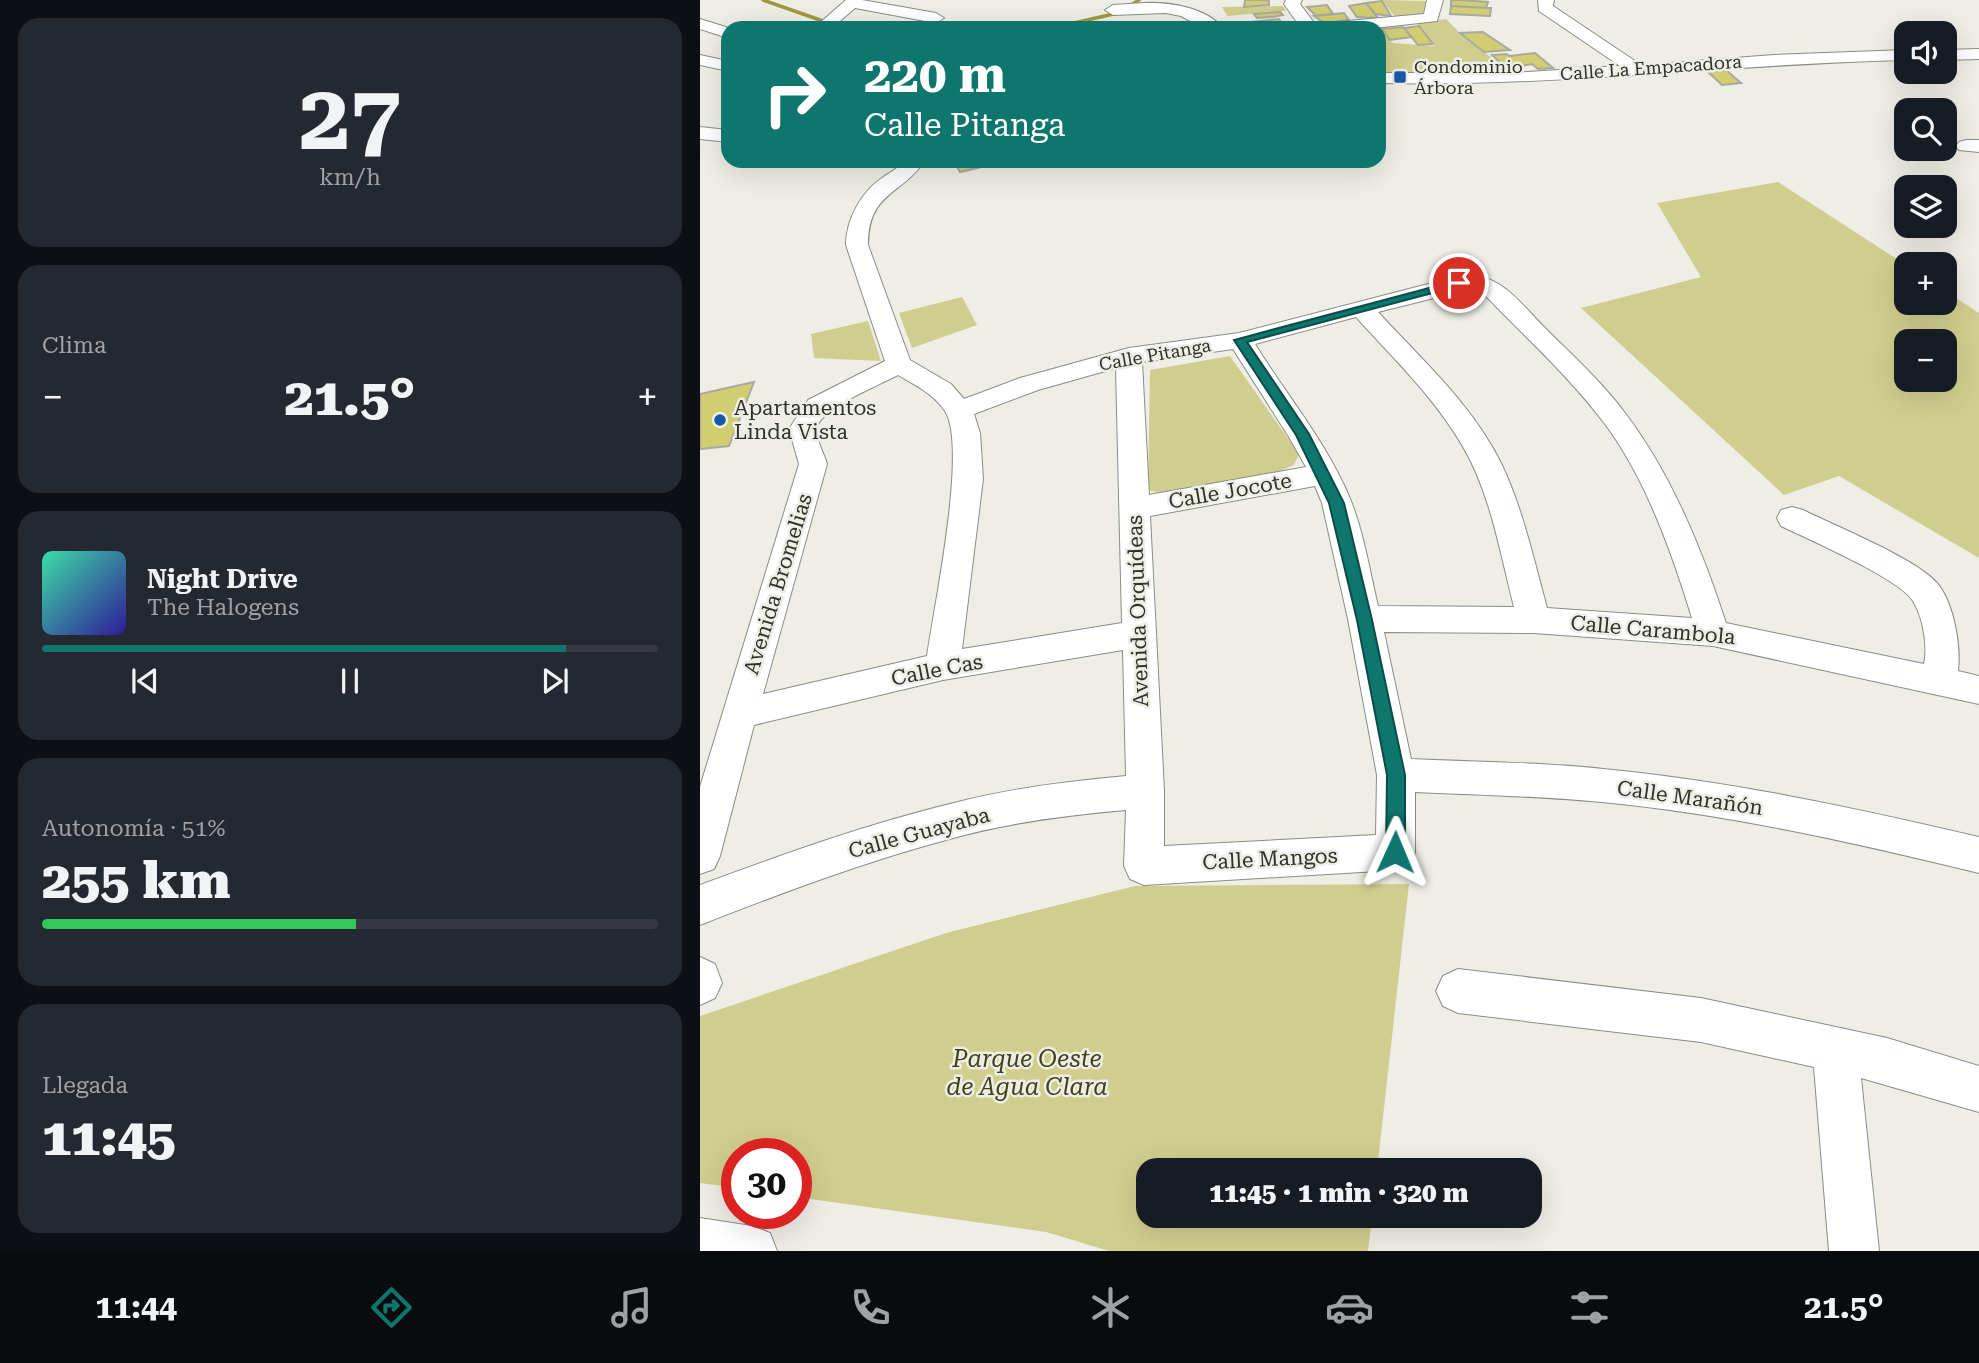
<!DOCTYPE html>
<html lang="es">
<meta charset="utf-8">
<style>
body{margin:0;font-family:"Roboto Serif",serif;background:#242831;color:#f1f3f6;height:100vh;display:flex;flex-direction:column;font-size:26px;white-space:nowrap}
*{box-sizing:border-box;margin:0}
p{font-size:23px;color:#9ea1a6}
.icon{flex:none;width:38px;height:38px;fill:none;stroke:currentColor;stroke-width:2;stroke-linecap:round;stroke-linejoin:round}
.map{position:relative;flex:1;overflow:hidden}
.details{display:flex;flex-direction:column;gap:18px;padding:18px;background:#0d0f14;width:700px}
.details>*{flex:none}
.banner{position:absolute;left:21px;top:21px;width:665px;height:147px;border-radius:21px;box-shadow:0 7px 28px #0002;background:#0f766e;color:#fff;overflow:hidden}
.buttons{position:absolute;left:1194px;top:21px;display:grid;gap:14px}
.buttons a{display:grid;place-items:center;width:63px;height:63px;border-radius:14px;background:#171b24;box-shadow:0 7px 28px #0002;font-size:35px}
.speed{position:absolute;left:21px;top:1138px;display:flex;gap:14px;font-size:35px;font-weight:700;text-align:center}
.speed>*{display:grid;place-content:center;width:91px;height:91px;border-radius:50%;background:#171b24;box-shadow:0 7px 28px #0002;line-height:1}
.speed .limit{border:10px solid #d22;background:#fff;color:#111}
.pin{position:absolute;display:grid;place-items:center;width:60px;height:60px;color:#fff;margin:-30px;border:4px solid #fff;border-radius:50%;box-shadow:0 2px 7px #0007}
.me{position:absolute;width:77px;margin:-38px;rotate:1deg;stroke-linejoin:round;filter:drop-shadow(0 0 5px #0008)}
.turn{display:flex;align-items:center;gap:24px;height:147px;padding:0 28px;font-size:32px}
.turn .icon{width:91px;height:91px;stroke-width:2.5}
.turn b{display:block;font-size:49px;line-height:60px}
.big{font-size:52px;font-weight:800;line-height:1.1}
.details .widget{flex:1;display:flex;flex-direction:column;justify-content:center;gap:10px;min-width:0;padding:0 24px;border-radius:21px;background:#242831}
.details .dial{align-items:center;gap:0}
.dial b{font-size:91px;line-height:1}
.song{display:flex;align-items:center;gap:21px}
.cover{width:84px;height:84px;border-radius:10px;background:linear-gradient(135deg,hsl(160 70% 55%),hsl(250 70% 35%))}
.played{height:7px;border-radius:4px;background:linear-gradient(90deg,#0f766e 85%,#363941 85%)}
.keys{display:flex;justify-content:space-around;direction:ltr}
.heat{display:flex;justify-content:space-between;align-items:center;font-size:38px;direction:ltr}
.charge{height:10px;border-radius:5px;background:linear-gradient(90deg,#34c759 51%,#363941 0)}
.trip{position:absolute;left:436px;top:1158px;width:406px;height:70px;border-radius:21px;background:#171b24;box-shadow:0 7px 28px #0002;font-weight:800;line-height:70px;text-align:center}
.dock{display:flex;height:112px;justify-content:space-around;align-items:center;background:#090b0e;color:#9ea1a6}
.dock .icon{width:49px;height:49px}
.dock .on{color:#0f766e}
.dock b{font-size:32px;color:#f1f3f6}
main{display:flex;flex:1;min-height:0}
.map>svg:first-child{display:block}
</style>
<main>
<section class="details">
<div class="widget dial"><b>27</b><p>km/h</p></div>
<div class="widget"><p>Clima</p>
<div class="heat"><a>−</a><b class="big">21.5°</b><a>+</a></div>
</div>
<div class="widget">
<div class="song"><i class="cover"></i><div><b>Night Drive</b><p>The Halogens</p></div></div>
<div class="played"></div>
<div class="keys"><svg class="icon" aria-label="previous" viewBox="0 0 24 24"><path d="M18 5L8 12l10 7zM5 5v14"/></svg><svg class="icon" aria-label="pause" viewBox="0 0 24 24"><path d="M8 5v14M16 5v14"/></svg><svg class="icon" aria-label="next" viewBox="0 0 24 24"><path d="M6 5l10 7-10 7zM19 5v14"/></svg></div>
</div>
<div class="widget"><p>Autonomía · 51%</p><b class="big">255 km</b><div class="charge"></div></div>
<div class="widget"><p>Llegada</p><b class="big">11:45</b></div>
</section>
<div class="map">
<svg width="1279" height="1251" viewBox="0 0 1279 1251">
<rect width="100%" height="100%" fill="#eeeee6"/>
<g fill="#d0ce8e" fill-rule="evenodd">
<path d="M682 0 726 1 723 14 695 17Z"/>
<path d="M583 6 586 11 527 16 522 7Z"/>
<path d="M746 19 764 37 812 73 679 75V29H682L692 43 735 46 716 23Z"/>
<path d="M1078 182 1206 265V303H1244V290L1279 313V558L1139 476 1084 495 881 308 1001 277 957 203ZM1206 341H1244V380H1206Z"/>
<path d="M262 297 277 325 212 348 199 313Z"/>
<path d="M168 321 181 361 114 358 111 334Z"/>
<path d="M530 356 599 454 594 465 573 474 467 495 448 490 450 370Z"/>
<path d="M709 884 677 1171H448V1216H672L668 1251H409L346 1232 96 1197V1153H37V1188L0 1183V1016L246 933 435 886Z"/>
</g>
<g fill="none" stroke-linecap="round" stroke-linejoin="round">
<g stroke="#9f9a3d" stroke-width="3.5">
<path d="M63 0 123 21"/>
<path d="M141 27 147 28"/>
<path d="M352 28 418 13 439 0"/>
</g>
</g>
<g fill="#d1cd71" stroke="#a9a9a2" stroke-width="2">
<path d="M545 0H565L569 1V5L544 7Z"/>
<path d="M755 0H761L788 2 786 8 751 6V1Z"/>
<path d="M682 1 691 16 675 14 666 3Z"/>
<path d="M666 3 675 14 678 18 657 17 649 6Z"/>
<path d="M627 5 633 14 616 16 607 7Z"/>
<path d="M751 6 786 8H791L790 16 750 14Z"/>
<path d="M580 12 583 15 573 17 557 18 554 14Z"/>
<path d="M644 13 649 20 624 23 614 16Z"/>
<path d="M579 19 582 24 543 28 540 23Z"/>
<path d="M719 26 733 44 718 45 704 28Z"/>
<path d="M703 27 711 37 690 40 682 29Z"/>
<path d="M783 32 810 50 784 52 760 33Z"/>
<path d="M835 53 853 68 838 69 832 64 807 69 792 55 806 54 810 56Z"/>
<path d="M795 66 802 72 774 74 767 68Z"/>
<path d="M1026 70 1041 83 1022 85 1007 71Z"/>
<path d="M254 161H297L298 163 260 172Z"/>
<path d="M54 382 29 446 0 449V394Z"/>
</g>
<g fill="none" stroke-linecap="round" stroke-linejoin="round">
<defs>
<g id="minor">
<path d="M146 0H162L236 13 244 18 236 23 155 8 132 28H114Z"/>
<path d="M586 0H602L600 4 615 24 724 14 727 0H743L737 21 674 28H601L584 4Z"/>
<path d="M838 0H854L853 6 941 65 1074 55 1206 50V60C1030 64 855 87 679 83V73H811L920 66 839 11Z"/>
<path d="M444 3C470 2 505 7 523 28H503L481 16 466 13 413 15 405 10 413 5Z"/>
<path d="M0 19 29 28 28 38 0 29Z"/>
<path d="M1279 49V59L1244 60V50Z"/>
<path d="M0 55 28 61V71L0 65Z"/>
<path d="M0 127 28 130V142L0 139Z"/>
<path d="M1266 140H1279V152L1259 150 1256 146 1259 142Z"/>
<path d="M204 161H224C203 195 168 191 168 245L210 360 251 384 264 399 320 378 429 348 539 333 759 276C800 271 818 301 845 328 872 355 902 382 925 413 972 475 1002 550 1026 623L1224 664C1228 646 1223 617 1213 601 1200 579 1108 539 1081 526L1077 518 1081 510 1092 507 1103 510C1135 526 1215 558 1237 583 1254 603 1261 646 1258 671L1279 676V704L1013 646 834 633 684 632 711 759C775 762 839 762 903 769 1030 781 1155 808 1279 837V873C1155 843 1029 814 901 802 840 796 777 795 715 792V852L709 865 695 870 444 885 430 879 424 866 426 810C369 815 312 822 257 837 169 860 84 892 0 925V885C84 854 170 823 258 802 313 788 370 781 426 776L423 650 243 680 54 725 20 856 14 869 0 874V787L99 464 89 429 108 400 185 361 146 245C146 220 161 192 182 178 190 172 198 169 204 161ZM774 288 781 291C822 334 869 376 905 424 946 479 972 553 992 618L847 608C834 560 823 510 802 465 773 405 722 360 678 312ZM656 317C693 358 734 397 762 445 791 494 800 553 814 607L678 606C670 572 664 534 651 501 628 444 587 396 555 344ZM533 349 589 437 606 467 449 495 442 362ZM416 368 422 623 262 649 283 479 280 433 274 414 338 390ZM198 375C215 385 234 394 245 411 268 447 234 607 227 656L63 694 127 464C124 453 115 439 117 427 121 409 181 384 198 375ZM615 486 622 503 648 619 677 775 676 835 464 846V791L450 516Z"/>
<path d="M0 957 15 964 22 983 15 998 0 1005Z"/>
<path d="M758 969 1001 998 1187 1038 1279 1066V1112L1161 1078 1179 1251H1129L1114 1067 1001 1042 758 1013 743 1006 736 991 743 976Z"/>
<path d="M0 1218 52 1226 70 1233 77 1251H0Z"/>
</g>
</defs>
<use href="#minor" stroke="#8c8c85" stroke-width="2"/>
<use href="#minor" fill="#fff" fill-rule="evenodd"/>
</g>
<path fill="#0f766e" stroke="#0a4d48" stroke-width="2" d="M759 280 764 283 763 285 547 342 609 434 644 503 672 620 705 775V852L702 858 695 860 688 858 686 852 687 775 657 620 629 503 596 435 534 340Z"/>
<g fill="#1859a9" stroke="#eeeee6" stroke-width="2.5">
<rect x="693" y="70" width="14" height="14" rx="3.5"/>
<circle cx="20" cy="420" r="7"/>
</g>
<g text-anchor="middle" stroke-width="5" stroke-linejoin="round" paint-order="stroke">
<g font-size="18" fill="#30302e" stroke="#eeeee6" text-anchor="start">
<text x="714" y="73">Condominio<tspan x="714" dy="21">Árbora</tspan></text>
</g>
<g font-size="18" fill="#30302e" stroke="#eeeee6">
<text transform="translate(951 68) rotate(-4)" y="6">Calle La Empacadora</text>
<text transform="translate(455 355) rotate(-10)" y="6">Calle Pitanga</text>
</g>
<g font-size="21" fill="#30302e" stroke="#eeeee6" text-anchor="start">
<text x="34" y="415">Apartamentos<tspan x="34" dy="24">Linda Vista</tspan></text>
</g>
<g font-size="21" fill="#30302e" stroke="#eeeee6">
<text transform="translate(530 491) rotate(-10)" y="7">Calle Jocote</text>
<text transform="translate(78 584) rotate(-73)" y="7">Avenida Bromelias</text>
<text transform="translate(438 611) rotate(-92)" y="7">Avenida Orquídeas</text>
<text transform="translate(953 630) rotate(5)" y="7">Calle Carambola</text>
<text transform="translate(237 670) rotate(-11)" y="7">Calle Cas</text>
<text transform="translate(990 798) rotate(8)" y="7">Calle Marañón</text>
<text transform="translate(219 833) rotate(-15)" y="7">Calle Guayaba</text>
<text transform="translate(570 859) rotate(-3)" y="7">Calle Mangos</text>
</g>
<g font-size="24" font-style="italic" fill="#43411a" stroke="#eeeee6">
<text x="327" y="1067">Parque Oeste<tspan x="327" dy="28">de Agua Clara</tspan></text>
</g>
</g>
</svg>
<div class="buttons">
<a><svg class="icon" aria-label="sound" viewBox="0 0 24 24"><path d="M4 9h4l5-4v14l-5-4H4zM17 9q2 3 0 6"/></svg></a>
<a><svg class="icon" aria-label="search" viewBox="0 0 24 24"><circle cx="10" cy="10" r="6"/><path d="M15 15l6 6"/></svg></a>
<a><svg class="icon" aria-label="layers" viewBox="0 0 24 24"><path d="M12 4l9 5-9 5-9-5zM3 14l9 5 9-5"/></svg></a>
<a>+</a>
<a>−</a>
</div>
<div class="speed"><div class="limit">30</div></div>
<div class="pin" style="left:759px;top:283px;background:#d93025"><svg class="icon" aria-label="arrive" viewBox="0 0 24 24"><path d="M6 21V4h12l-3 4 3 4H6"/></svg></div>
<svg class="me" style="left:695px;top:852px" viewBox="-20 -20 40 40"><path d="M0-17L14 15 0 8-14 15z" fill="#0f766e" stroke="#fff" stroke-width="4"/></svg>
<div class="trip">11:45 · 1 min · 320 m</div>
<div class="banner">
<div class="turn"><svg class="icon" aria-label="right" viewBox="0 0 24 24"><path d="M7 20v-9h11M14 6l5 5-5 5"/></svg><div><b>220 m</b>Calle Pitanga</div></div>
</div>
</div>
</main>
<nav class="dock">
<b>11:44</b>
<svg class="icon on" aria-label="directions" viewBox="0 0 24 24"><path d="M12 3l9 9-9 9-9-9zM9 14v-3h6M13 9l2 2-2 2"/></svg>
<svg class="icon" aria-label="music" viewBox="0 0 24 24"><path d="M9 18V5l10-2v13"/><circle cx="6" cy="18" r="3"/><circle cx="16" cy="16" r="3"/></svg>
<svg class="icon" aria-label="phone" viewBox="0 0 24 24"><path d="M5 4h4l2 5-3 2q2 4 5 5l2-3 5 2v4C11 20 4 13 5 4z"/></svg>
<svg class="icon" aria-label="climate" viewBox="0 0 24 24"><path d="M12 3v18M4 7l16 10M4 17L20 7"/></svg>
<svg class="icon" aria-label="car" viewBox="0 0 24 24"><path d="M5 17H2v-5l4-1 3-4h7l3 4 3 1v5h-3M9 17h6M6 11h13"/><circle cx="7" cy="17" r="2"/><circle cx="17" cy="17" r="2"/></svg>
<svg class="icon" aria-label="filters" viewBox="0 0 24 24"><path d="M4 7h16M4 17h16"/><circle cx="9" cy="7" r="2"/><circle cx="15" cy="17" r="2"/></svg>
<b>21.5°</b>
</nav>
